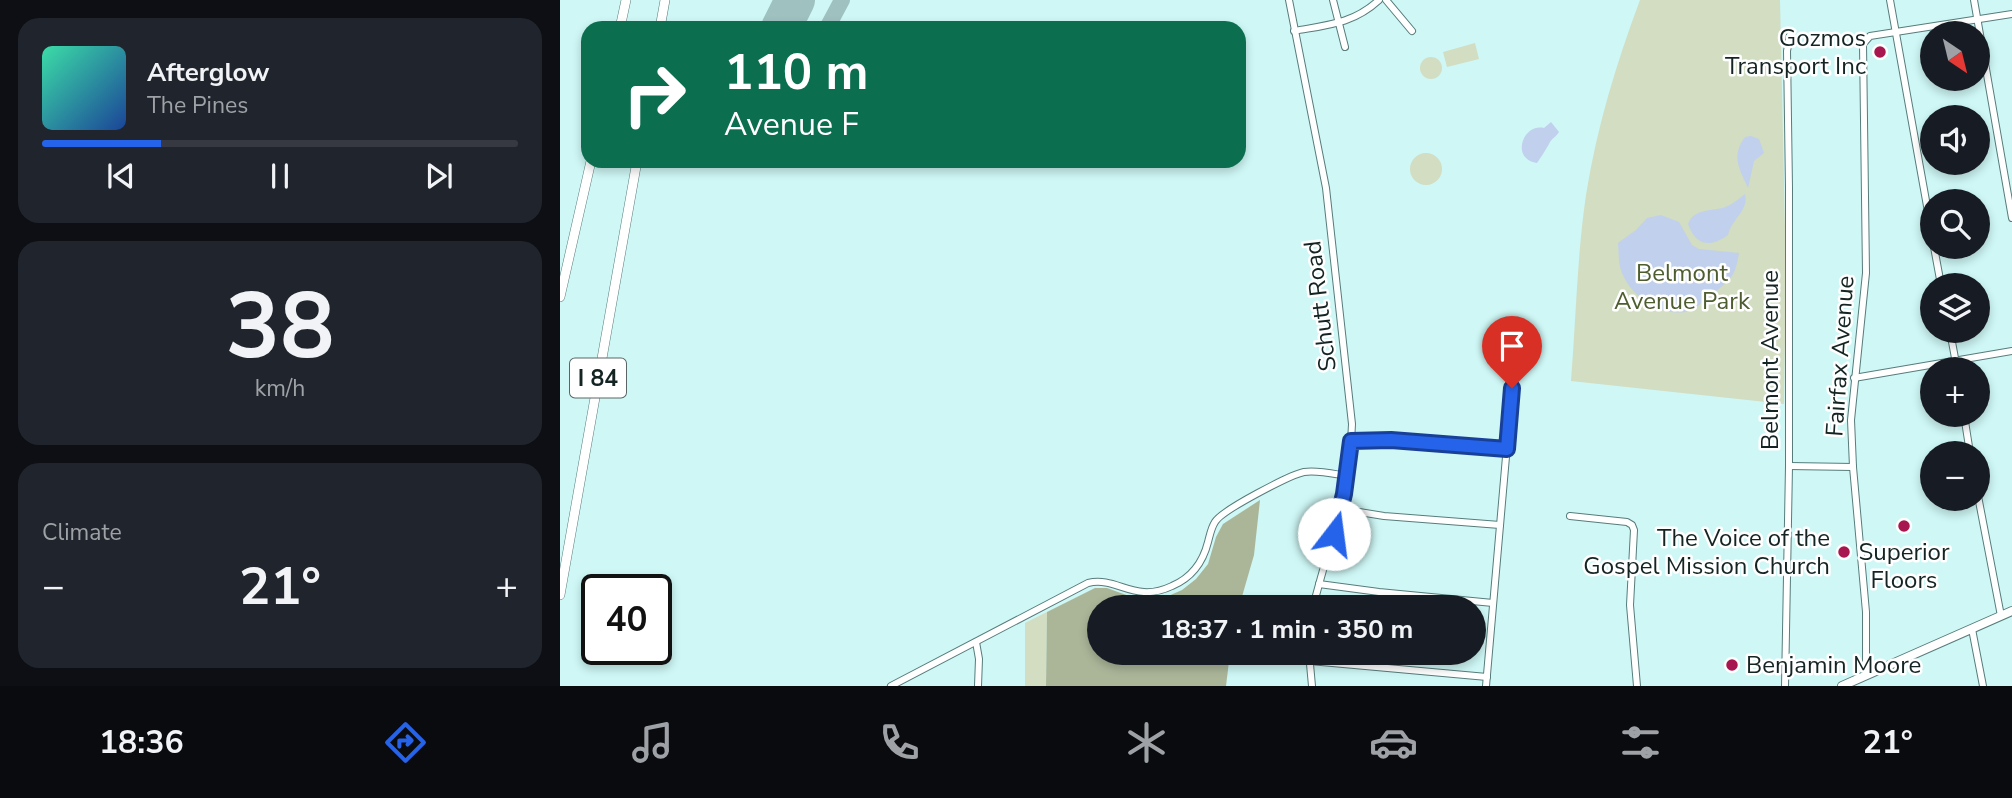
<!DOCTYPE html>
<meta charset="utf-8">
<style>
body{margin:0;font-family:"Nunito Sans",sans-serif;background:#20242c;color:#f1f3f6;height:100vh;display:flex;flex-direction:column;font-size:26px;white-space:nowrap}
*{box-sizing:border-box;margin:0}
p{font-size:23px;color:#9ea1a6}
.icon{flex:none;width:38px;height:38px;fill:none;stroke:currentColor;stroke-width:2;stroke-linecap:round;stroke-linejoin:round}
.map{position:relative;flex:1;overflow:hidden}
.side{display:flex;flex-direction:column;gap:18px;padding:18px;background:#0d0f14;width:560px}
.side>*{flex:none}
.banner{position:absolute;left:21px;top:21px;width:665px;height:147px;border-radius:21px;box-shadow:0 4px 10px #0003;background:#0b6e4f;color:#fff;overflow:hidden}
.needle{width:46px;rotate:145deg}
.controls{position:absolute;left:1360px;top:21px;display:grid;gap:14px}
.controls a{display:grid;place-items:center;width:70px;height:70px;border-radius:50%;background:#171b24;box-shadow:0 4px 10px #0003;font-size:35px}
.speed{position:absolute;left:21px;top:574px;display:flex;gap:14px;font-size:35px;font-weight:700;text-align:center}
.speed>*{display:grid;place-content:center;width:91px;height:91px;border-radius:50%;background:#171b24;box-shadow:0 4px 10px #0003;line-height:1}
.speed .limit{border:4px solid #111;border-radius:10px;background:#fff;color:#111}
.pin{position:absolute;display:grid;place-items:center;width:60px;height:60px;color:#fff;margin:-72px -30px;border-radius:50% 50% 50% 0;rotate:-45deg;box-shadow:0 0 7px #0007}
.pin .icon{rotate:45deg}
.me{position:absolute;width:77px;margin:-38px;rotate:15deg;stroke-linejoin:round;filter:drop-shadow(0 0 5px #0008)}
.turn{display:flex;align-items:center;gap:24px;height:147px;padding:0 28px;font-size:32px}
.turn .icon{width:91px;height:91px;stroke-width:2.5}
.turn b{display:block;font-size:49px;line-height:60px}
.big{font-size:52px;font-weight:700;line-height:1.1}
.side .tile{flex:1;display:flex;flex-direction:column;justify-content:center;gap:10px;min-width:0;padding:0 24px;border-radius:21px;background:#20242c}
.side .dial{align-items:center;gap:0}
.dial b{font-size:91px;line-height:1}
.song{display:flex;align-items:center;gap:21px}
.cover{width:84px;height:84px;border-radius:10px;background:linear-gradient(135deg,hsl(160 70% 55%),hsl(220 70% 35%))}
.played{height:7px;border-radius:4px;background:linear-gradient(90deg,#2563eb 25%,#363941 25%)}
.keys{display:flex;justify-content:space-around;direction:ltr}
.heat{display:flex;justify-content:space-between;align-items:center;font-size:38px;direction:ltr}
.trip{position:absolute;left:527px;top:595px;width:399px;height:70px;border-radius:35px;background:#171b24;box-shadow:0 4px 10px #0003;font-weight:700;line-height:70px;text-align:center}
.menu{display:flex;height:112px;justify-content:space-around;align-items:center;background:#090b0e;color:#9ea1a6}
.menu .icon{width:49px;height:49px}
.menu .current{color:#2563eb}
.menu b{font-size:32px;color:#f1f3f6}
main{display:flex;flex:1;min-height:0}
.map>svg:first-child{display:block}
</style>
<main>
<section class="side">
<div class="tile">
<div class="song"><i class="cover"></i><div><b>Afterglow</b><p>The Pines</p></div></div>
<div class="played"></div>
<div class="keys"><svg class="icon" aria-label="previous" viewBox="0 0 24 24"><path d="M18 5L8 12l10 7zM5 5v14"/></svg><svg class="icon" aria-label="pause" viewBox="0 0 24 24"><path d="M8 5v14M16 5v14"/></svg><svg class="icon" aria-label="next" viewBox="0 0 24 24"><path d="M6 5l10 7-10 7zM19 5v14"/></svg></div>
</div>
<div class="tile dial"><b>38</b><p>km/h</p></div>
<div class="tile"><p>Climate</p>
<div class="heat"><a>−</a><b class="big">21°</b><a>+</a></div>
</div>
</section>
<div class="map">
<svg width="1452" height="686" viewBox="0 0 1452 686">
<rect width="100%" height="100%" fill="#cef7f5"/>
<g fill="#d2ddc2">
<path d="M1080 0H1220L1226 273 1224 404 1011 381C1016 319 1017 256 1026 195 1037 127 1056 64 1080 0Z"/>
<path d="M915 43 919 59 887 67 883 52Z"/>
<circle cx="871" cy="68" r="11"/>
<circle cx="866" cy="169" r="16"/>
<path d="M487 612 486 686H465V623Z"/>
</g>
<path fill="#abb699" d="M700 500 694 555 679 607H539V653H670L666 686H486L487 612 535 588H547L569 596 589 599 606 597 622 590 636 579 648 564 656 537 663 524Z"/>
<g fill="#c1d0ec">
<path d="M991 122 999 132C996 137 991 139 989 144 985 151 981 157 977 163 950 159 963 123 984 128Z"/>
<path d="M1191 136 1199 139 1204 153 1194 161 1188 188C1179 168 1171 156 1185 137Z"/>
<path d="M1185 194C1189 211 1172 218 1168 235 1150 248 1136 246 1128 224 1135 206 1155 213 1170 205 1175 202 1180 198 1185 194Z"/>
<path d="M1101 215 1119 222 1132 245 1139 249 1179 253C1175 278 1170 280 1151 295 1144 300 1136 309 1129 311 1101 319 1069 295 1061 270 1058 262 1059 252 1058 243L1076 230 1087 218Z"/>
</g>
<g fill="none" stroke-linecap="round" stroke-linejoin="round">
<path stroke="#9fc2c0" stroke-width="16" d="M267 28 282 0"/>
<path stroke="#9fc2c0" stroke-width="40" d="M221 28 235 0"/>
<defs>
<g id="minor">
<path d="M729 0 766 188 792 424C790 491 769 544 753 607"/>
<path d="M773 0 785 47"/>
<path d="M826 0 852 31"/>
<path d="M1330 0 1372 234"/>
<path d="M1414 0 1452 218"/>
<path d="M734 31C767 25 793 24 819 0"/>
<path d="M1374 247 1381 285"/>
<path d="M1390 331 1397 369"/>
<path d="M1294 378 1452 351"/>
<path d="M1404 415 1410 453"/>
<path d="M791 441 831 440 947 449"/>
<path d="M1229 466 1293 467"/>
<path d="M1418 496 1441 616"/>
<path d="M781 509 824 516 940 525"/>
<path d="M1010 516 1067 522 1072 525 1074 530 1070 605 1077 686"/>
<path d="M759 584 819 592 933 603"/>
<path d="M1412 629 1423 686"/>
<path d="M416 642 419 659 418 686"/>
<path d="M749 653 752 686"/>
<path d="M750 661 927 677"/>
<path d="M1306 675V612L1293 467 1291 420 1306 273 1303 44 1310 36 1452 14"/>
<path d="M331 686 528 583C558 576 574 604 612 586 631 578 643 562 648 542 650 535 651 528 655 522 662 510 730 475 744 472 758 470 774 474 787 476"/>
<path d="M926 686 952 388"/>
<path d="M1225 686 1229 466V188L1227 51 1230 35"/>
</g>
<path id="major" d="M1282 686 1452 611"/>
<g id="highway">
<path d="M60 28 66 0"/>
<path d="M100 28 105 0"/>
<path d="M0 297 31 161"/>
<path d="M0 595 77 161"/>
</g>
</defs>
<use href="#minor" stroke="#577c7b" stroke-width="8"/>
<use href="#major" stroke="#577c7b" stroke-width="10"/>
<use href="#highway" stroke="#577c7b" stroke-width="10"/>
<use href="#minor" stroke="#fff" stroke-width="6"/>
<use href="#major" stroke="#fff" stroke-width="8"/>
<use href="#highway" stroke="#fff" stroke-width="9"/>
</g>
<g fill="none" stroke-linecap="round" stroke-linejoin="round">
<defs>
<path id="route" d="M774 534 784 494 791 441 831 440 947 449 952 388"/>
</defs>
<use href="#route" stroke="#184099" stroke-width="18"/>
<use href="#route" stroke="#2563eb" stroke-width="12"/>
</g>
<g fill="#a8164f" stroke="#fff" stroke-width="2.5">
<circle cx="1320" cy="52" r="7"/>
<circle cx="1344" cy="526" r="7"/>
<circle cx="1284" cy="552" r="7"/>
<circle cx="1172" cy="665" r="7"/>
</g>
<g text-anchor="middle" stroke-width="5" stroke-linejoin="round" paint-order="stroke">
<rect fill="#fff" stroke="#5a6665" stroke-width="2" x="10" y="358.5" width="56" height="39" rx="5"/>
<g font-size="23" font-weight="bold" fill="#142423">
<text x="38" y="386">I 84</text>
</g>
<g font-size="24" fill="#142423" stroke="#fff" text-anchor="end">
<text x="1306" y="46">Gozmos<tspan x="1306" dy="28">Transport Inc</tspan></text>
<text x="1270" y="546">The Voice of the<tspan x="1270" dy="28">Gospel Mission Church</tspan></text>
<text x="1344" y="560" text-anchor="middle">Superior<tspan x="1344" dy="28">Floors</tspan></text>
<text x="1186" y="673" text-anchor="start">Benjamin Moore</text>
</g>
<g font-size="24" fill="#4d5d2f" stroke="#fff">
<text x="1122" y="281">Belmont<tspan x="1122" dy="28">Avenue Park</tspan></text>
</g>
<g font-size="24" fill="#142423" stroke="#fff">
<text transform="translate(760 306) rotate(-97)" y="8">Schutt Road</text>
<text transform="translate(1280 356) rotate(-86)" y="8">Fairfax Avenue</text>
<text transform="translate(1210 360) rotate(-90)" y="8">Belmont Avenue</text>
</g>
</g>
</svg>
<div class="controls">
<a><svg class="needle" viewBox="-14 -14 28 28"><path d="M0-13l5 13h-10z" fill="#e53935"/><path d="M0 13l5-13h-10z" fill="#9ea1a6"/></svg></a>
<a><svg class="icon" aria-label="sound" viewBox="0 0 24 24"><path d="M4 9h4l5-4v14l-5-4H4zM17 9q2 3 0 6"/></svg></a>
<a><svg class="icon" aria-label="search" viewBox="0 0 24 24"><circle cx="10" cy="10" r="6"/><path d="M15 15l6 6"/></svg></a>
<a><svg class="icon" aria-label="layers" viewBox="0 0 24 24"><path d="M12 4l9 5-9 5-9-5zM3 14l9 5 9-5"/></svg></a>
<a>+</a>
<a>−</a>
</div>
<div class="speed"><div class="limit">40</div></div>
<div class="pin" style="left:952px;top:388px;background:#d93025"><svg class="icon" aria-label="arrive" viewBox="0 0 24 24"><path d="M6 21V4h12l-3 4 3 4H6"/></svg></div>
<svg class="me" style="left:774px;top:534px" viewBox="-20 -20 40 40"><circle r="19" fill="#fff"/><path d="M0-13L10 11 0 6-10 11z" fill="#2563eb"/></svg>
<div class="trip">18:37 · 1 min · 350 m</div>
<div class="banner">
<div class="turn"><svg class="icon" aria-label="right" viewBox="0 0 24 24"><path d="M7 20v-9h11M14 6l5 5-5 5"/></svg><div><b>110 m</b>Avenue F</div></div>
</div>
</div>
</main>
<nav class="menu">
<b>18:36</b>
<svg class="icon current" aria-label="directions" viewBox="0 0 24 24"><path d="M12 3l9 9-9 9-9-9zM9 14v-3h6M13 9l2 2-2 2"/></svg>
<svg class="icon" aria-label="music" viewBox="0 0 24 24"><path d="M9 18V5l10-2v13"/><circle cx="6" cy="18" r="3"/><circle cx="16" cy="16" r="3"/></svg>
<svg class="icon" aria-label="phone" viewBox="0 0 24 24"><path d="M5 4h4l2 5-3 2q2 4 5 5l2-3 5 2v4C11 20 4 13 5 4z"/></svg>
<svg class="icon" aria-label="climate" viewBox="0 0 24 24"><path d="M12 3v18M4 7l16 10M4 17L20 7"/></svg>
<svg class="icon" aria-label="car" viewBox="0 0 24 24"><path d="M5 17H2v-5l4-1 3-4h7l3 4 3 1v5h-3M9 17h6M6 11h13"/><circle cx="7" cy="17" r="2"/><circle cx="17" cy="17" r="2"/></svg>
<svg class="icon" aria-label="filters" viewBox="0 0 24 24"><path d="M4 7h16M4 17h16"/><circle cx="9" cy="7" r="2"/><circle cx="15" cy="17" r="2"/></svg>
<b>21°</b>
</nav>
